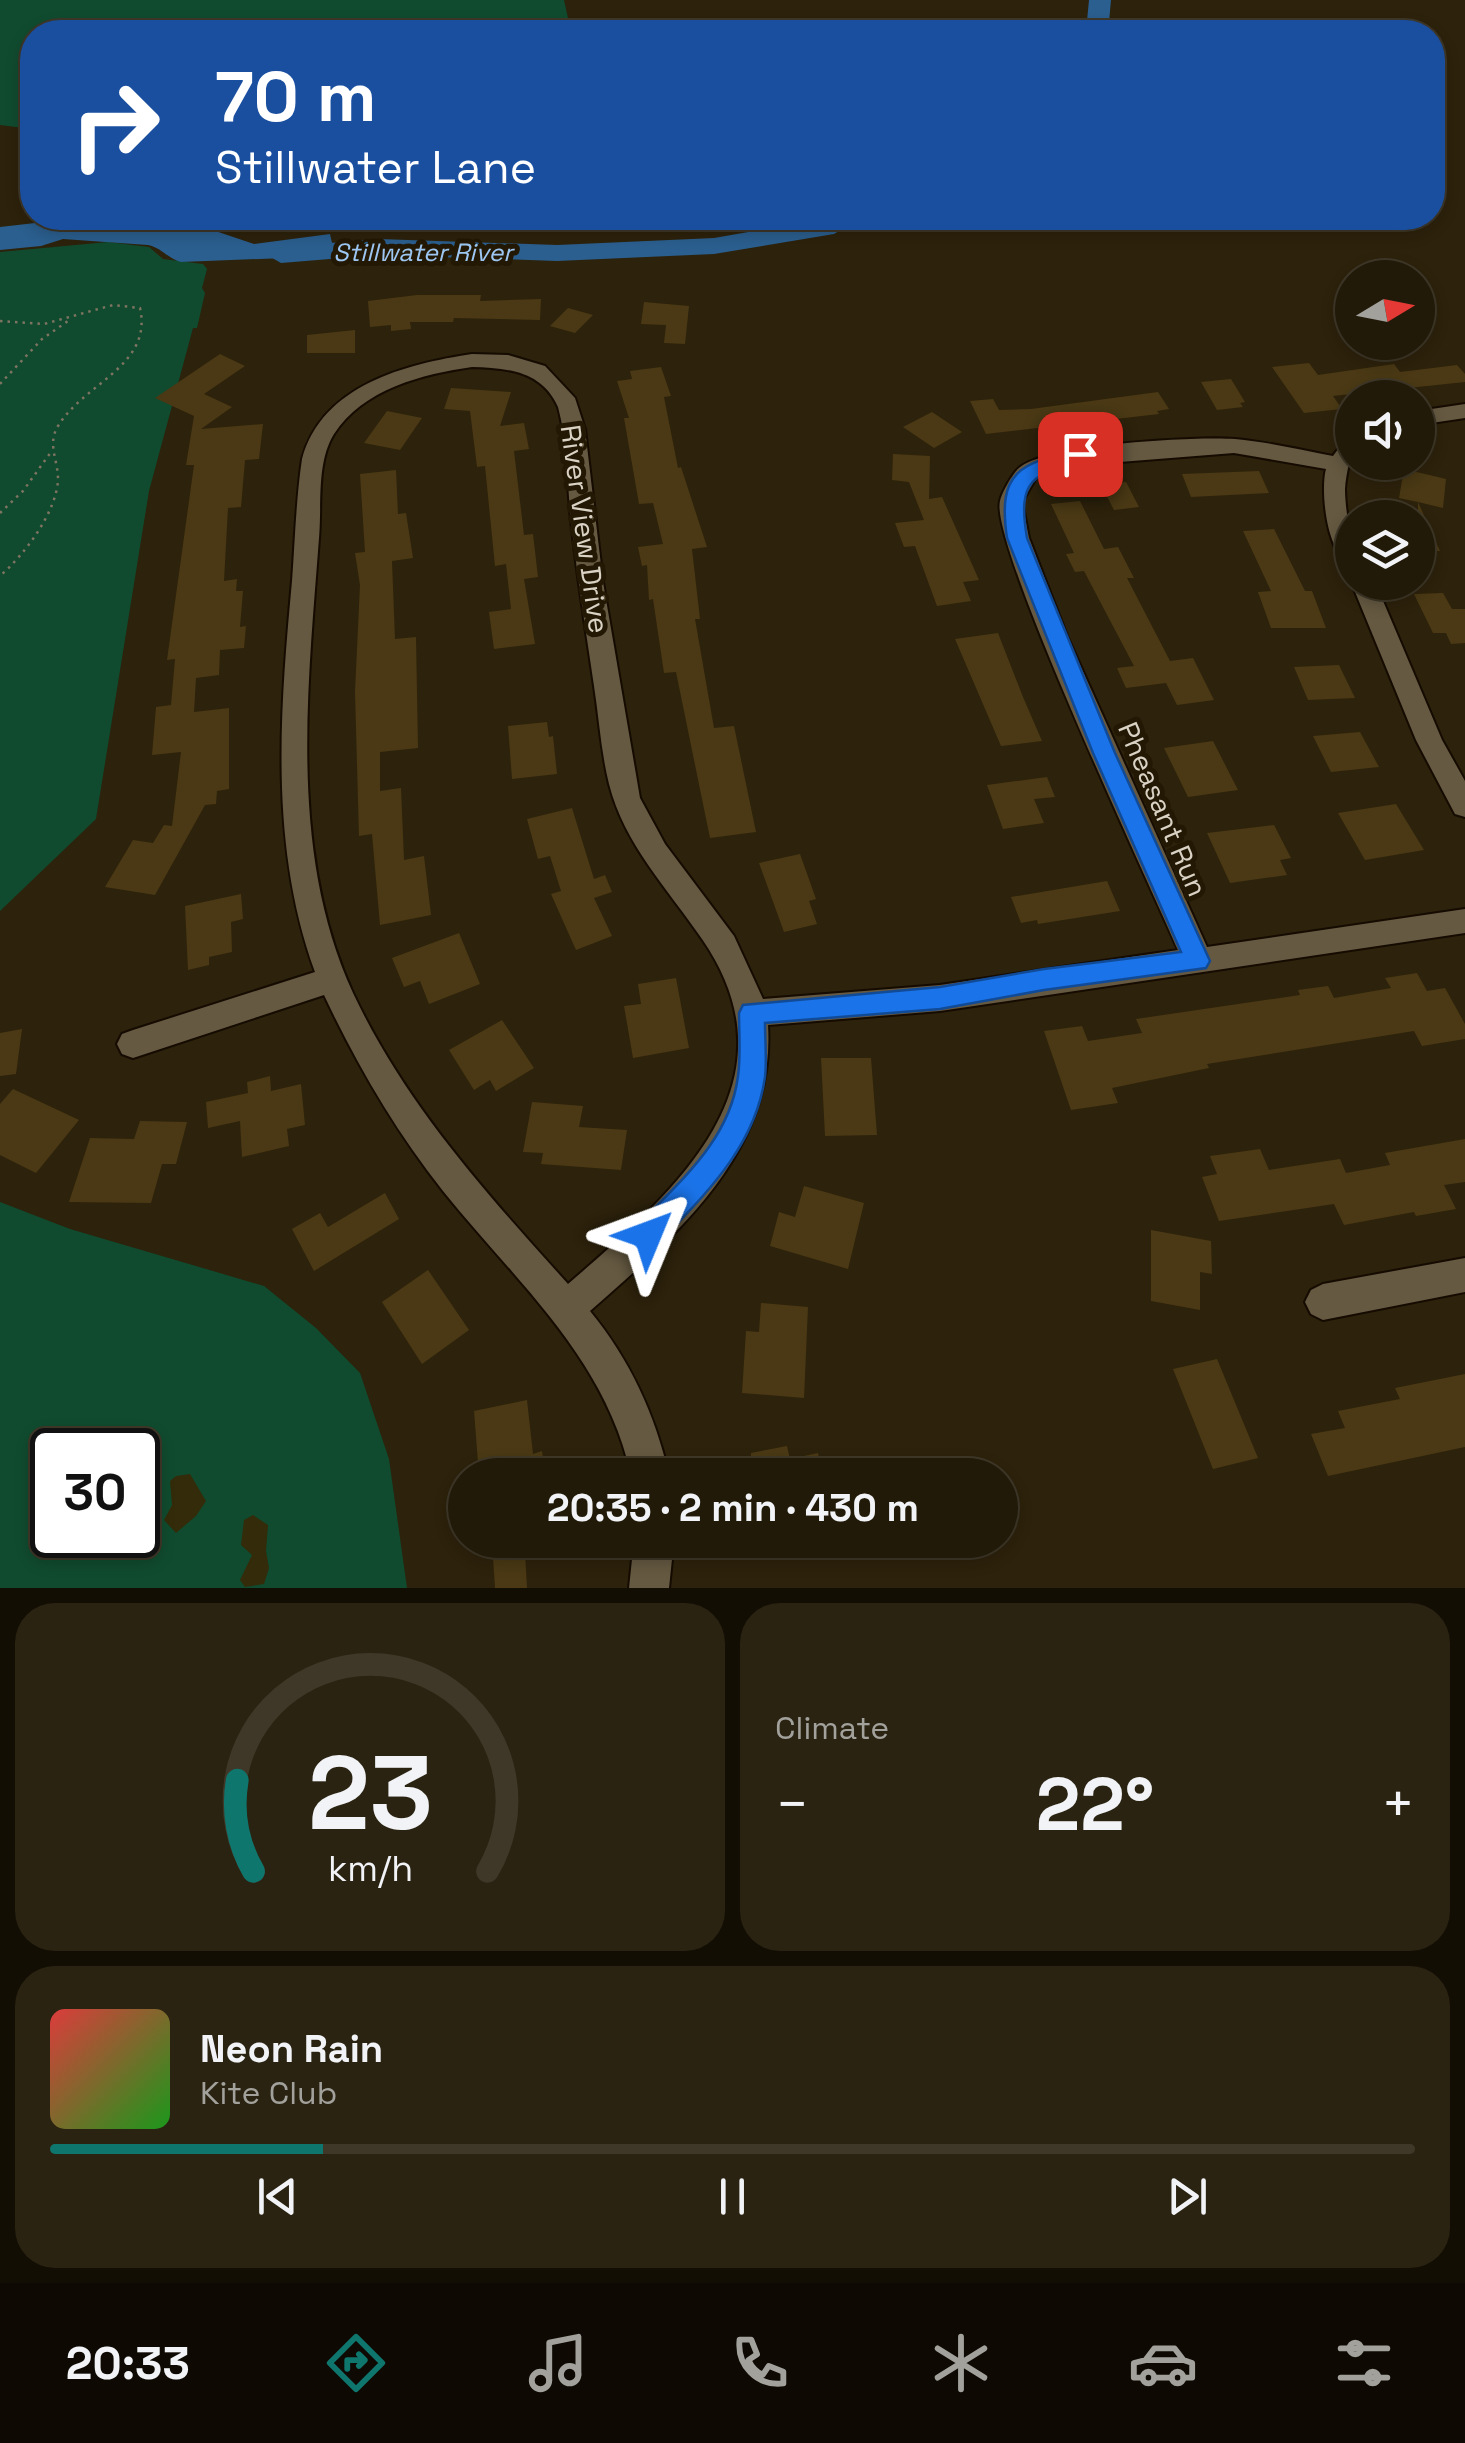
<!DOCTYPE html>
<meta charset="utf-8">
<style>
body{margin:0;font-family:"Space Grotesk",sans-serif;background:#2a2312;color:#f1f3f6;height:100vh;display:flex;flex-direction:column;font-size:38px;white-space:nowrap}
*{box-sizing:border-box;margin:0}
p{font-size:32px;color:#a2a19c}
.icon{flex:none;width:55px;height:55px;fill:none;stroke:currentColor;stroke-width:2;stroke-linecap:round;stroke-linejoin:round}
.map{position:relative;height:1588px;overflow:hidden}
.side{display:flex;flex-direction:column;gap:15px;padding:15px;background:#130e04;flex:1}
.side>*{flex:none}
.hud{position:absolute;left:20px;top:20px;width:1425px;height:210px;border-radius:40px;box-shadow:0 5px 15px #0003,0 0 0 2px #3f3829;background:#1a4fa0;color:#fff;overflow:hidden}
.needle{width:65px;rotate:80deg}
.fabs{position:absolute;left:1335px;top:260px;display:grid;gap:20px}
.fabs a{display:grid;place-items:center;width:100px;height:100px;border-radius:50%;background:#221a08;box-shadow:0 5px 15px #0003,0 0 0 2px #3f3829;font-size:50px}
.speed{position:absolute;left:30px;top:1428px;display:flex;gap:20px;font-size:50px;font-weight:700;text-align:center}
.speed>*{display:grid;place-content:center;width:130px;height:130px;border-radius:50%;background:#221a08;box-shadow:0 5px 15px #0003,0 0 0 2px #3f3829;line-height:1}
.speed .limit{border:5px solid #111;border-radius:15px;background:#fff;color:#111}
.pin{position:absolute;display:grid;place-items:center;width:85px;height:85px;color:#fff;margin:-42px;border-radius:20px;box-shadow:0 5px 15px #0006}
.me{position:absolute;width:110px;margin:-55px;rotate:46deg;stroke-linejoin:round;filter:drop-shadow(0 0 8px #0008)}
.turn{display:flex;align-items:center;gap:35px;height:210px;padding:0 30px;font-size:45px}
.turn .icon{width:130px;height:130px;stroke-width:2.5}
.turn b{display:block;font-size:70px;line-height:85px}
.big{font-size:75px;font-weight:700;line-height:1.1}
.side .tile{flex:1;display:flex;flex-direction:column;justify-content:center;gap:15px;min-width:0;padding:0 35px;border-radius:40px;background:#2a2312}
.side .dial{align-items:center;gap:0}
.dial svg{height:260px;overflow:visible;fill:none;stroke:#3f3829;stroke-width:7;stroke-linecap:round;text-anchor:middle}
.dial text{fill:#f1f3f6;stroke:none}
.song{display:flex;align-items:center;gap:30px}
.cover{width:120px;height:120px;border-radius:15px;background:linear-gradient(135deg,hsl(0 70% 55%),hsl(120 70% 35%))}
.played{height:10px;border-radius:5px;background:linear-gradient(90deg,#0f766e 20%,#3f3829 20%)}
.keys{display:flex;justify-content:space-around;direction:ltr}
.heat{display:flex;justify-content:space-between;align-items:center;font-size:55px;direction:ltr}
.side .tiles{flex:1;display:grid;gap:15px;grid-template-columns:1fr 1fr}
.tile:last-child{grid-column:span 2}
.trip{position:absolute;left:448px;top:1458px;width:570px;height:100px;border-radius:50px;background:#221a08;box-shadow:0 5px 15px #0003,0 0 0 2px #3f3829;font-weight:700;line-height:100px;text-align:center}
.tabs{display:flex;height:160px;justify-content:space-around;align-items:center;background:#0e0a03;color:#a2a19c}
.tabs .icon{width:70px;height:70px}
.tabs .current{color:#0f766e}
.tabs b{font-size:45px;color:#f1f3f6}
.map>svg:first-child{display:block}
</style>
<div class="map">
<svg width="1465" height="1588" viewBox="0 0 1465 1588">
<rect width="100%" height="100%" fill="#2d220b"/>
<g fill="#104b2f" fill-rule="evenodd">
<path d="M0 0H564L571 32H32V129L0 125Z"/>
<path d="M108 242 149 247 163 259 203 264 207 269 202 288 205 293 197 328H193L149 491 96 819 0 911V252Z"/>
<path d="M0 1202 70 1229 264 1286 316 1328 360 1373 389 1459 407 1588H0ZM52 1450H138V1535H52Z"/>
</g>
<g fill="#332b09">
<path d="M190 1474 206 1501 196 1516 176 1533 164 1520 172 1505 170 1481 176 1476Z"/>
<path d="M253 1515 268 1525 266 1551 269 1568 264 1584 245 1587 240 1580 252 1555 241 1545 244 1520Z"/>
</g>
<path fill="#2b5f8f" d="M79 218H177L254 244 330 234 335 256 181 262C167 258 162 248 148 245L63 239 41 246 0 250V227Z"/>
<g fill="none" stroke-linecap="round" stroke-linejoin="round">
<g fill="#2b5f8f" fill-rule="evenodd">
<path d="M1089 0H1111L1109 22 1102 32H1079L1087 21Z"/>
<path d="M829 218H861L834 234 714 254 557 261 379 255 281 263 267 255 281 247 379 239 557 245 714 238Z"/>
</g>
</g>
<g fill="#4a3914">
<path d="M417 295H481L480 301 541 299 540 320 454 318 453 322H410L411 329 391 331V325L370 327 368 301Z"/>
<path d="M644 302 689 306 685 344 664 343 666 325 641 324Z"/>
<path d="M568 308 593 315 575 333 550 326Z"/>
<path d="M355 330V353H307V335Z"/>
<path d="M220 354 245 366 204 394 232 407 201 429 263 424 259 459 245 460 241 507 228 508 224 581 237 579 236 591H243L240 627 246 626 244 648 220 650 219 675 196 678 194 712 229 708V789L217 791 216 804 205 805 155 895 105 887 133 840 153 843 164 825 172 826 181 752 152 755 156 707 171 705 175 659 167 660 194 465H186L194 416 155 398Z"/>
<path d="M1309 363 1318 375 1394 364 1400 372 1457 365 1465 374V382L1333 396 1342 409 1304 413 1272 367Z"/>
<path d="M661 367 671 396 664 397 678 468 681 467 707 547 692 549 700 619H695L714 728 734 726 756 832 710 838 676 672 664 673 653 599 649 600 647 565 642 566 638 547 663 544 653 503 639 504 624 418H629L617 381 632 379 630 371Z"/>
<path d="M1231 379 1245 402 1240 403 1243 407 1217 410 1201 382Z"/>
<path d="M451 388 511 392 500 426 524 423 529 449 514 451 524 535 533 534 538 577 524 579 535 644 494 649 489 612 511 609 506 564 495 566 485 466 477 467 470 411 444 409Z"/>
<path d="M1158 392 1169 409 1157 411 1159 414 986 434 970 401 993 399 999 410 1031 409Z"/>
<path d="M387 411 422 418 400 450 364 443Z"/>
<path d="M932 412 962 432 934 448 903 427Z"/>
<path d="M893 454 930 456 929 499 942 497 979 580 963 582 971 601 937 606 915 546 904 547 895 523 924 520 909 482 892 480Z"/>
<path d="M1404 469 1446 479 1443 508 1418 502 1440 551H1418V502L1399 498Z"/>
<path d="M396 470 398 514 406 513 413 558 392 561 395 639 416 637 418 748 380 752V791L401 788 404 860 424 856 431 915 380 925 372 834 359 836 355 692 360 585 355 553 365 552 360 474Z"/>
<path d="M1259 471 1269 493 1191 497 1182 474Z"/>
<path d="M1126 482 1139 507 1114 510 1101 485Z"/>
<path d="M1080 501 1104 549 1118 547 1134 578H1127L1170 661 1193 658 1214 700 1177 705 1166 683 1126 688 1117 668 1134 666 1084 571 1075 572 1066 554 1074 553 1051 504Z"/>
<path d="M1274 529 1305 591H1312L1326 628H1271L1258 592 1271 591 1243 531Z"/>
<path d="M1443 593 1452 609H1465V643L1451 644 1446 633H1433L1414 594Z"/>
<path d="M998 633 1023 697 1042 741 1001 746 955 639Z"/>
<path d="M1339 665 1355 698 1308 700 1294 667Z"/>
<path d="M547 722 549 737 553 736 557 774 512 779 508 726Z"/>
<path d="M1360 732 1379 767 1331 772 1313 736Z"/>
<path d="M1213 741 1238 790 1188 797 1164 748Z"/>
<path d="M1047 777 1055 797 1034 799 1044 823 1003 829 987 785Z"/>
<path d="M1396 804 1424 850 1365 860 1338 813Z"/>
<path d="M572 808 594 879 605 875 612 892 594 898 612 936 576 950 551 894 561 891 550 856 538 859 527 819Z"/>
<path d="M1274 825 1291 858 1280 860 1287 875 1230 883 1207 833Z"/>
<path d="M800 854 816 899 809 901 817 924 784 932 759 863Z"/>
<path d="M1107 881 1120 911 1038 924 1037 920 1021 923 1011 897Z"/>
<path d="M241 894 243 919 231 922 232 952 209 957V965L188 970 185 906Z"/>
<path d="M459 933 480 984 429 1004 420 981 404 987 392 958Z"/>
<path d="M1417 973 1427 991 1445 988 1465 1024V1039L1422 1046 1414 1031 1207 1064 1209 1068 1112 1088 1118 1103 1071 1110 1044 1031 1082 1026 1088 1041 1142 1033 1136 1019 1300 995 1298 990 1328 986 1334 998 1391 988 1385 978Z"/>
<path d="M676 978 689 1048 633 1058 624 1006 641 1004 638 984Z"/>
<path d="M502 1020 534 1068 496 1091 490 1080 474 1090 449 1050Z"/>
<path d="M22 1029 16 1074 0 1076V1033Z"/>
<path d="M821 1058H871L877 1135 825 1136Z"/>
<path d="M270 1076 271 1091 301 1084 305 1125 287 1129 289 1146 242 1157 240 1121 208 1128 206 1102 248 1093 247 1082Z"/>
<path d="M13 1089 79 1120 36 1173 0 1155V1104Z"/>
<path d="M532 1102 583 1106 579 1127 627 1130 621 1170 541 1164 543 1153 523 1152Z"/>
<path d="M140 1121 187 1122 176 1164H162L151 1203 69 1202 90 1138 134 1139Z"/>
<path d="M1465 1139V1182L1444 1185 1456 1209 1416 1216 1414 1212 1344 1225 1334 1204 1219 1221 1202 1177 1217 1174 1210 1156 1260 1149 1269 1170 1340 1159 1346 1173 1390 1165 1385 1153Z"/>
<path d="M804 1186 864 1203 848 1269 770 1246 779 1212 795 1217Z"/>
<path d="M385 1193 399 1219 314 1271 292 1229 320 1213 328 1227Z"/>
<path d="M1151 1230 1211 1241 1212 1274 1200 1272V1310L1151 1301Z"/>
<path d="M428 1270 469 1330 422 1364 382 1302Z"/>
<path d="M761 1303 808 1307 804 1398 742 1393 746 1331 759 1332Z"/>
<path d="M1217 1359 1258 1458 1213 1469 1173 1369Z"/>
<path d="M1465 1374V1447L1328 1476 1311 1434 1345 1428 1338 1411 1400 1399 1395 1388Z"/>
<path d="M527 1400 533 1454 542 1451 545 1475H479L474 1411Z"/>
<path d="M787 1446 790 1459 818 1453 822 1475H751V1453Z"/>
<path d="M525 1552 527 1588H495L493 1557Z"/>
</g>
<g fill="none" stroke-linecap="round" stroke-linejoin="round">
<defs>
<g id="minor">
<path d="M472 354 508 355 545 366 575 398 585 429 603 582 640 798 665 844 734 936 763 999 940 985 1178 950C1151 887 989 543 1000 501 1002 492 1013 473 1019 468 1046 444 1197 436 1235 439 1268 442 1301 450 1333 456L1344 441 1352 439C1352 457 1346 471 1345 489 1345 512 1352 537 1352 564 1327 558 1320 491 1326 469L1234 453 1056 467 1036 478 1022 502 1029 538 1067 636 1207 947 1465 909V933L940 1011 768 1025C776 1152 676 1235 590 1311 630 1360 655 1414 669 1475H631C605 1357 516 1282 443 1191 395 1130 357 1065 324 995L133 1058 122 1054 117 1044 122 1034 133 1030 315 972C269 846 280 712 292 581 295 541 296 499 302 459 322 385 406 364 472 354ZM472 367C508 368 542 371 558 407 568 444 567 483 571 520 577 576 586 631 594 686 599 718 601 752 609 784 624 844 668 889 702 939 803 1085 671 1195 568 1284 487 1194 405 1104 353 993 288 852 308 687 319 538 322 505 316 463 334 434 363 389 423 374 472 367Z"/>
<path d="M1465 404V418L1418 425V411Z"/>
<path d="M1352 579V582H1375L1442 740 1465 781V817L1455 814 1416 740 1351 582Z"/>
<path d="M1465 1258V1292L1323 1320 1311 1314 1305 1302 1311 1290 1323 1284Z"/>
<path d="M634 1540H674L669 1588H629Z"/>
</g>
</defs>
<use href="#minor" stroke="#150b00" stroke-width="4"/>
<g stroke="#7d7461" stroke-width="2.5" stroke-dasharray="2.5 5" stroke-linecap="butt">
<path d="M0 321 44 324 113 305 140 308C153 366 84 383 58 426 47 444 58 460 58 479 57 512 24 555 0 576"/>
<path d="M0 384 42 339 68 321"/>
<path d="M0 513 23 491 51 452"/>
</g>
<use href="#minor" fill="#655941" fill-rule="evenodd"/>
</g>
<path fill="#1a73e8" stroke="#114b97" stroke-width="2.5" d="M1080 449 1087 450V459C1032 474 1017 479 1027 538L1115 753 1210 961 1206 968 1044 990 940 1009 765 1023C765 1041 767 1060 765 1077 755 1148 704 1195 658 1244L648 1249 638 1244 634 1235 638 1225C680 1181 730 1140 738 1076 741 1056 739 1033 739 1013L743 1005 940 987 1044 969 1181 952 1093 753 1007 538C997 470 1020 464 1080 449Z"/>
<g text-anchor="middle" stroke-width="10" stroke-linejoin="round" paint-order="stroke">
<g font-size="25" font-style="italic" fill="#9dc7f2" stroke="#231803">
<text x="423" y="261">Stillwater River</text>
</g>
<g font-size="28" fill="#d9d2c5" stroke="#231803">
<text transform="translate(585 529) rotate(82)" y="10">River View Drive</text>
<text transform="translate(1163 809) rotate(67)" y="10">Pheasant Run</text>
</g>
</g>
</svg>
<div class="fabs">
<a><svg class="needle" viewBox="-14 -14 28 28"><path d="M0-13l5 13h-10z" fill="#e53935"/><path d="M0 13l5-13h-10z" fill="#a2a19c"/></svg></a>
<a><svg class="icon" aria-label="sound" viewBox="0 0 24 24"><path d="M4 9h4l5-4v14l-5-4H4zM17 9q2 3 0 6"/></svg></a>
<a><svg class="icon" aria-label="layers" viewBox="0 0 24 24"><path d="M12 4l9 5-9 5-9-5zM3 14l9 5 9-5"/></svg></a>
</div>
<div class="speed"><div class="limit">30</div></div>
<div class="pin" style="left:1080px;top:454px;background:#d93025"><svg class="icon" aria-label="arrive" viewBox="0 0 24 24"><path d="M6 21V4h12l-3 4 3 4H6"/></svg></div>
<svg class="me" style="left:648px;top:1235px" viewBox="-20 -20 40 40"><path d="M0-17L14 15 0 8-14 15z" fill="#1a73e8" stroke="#fff" stroke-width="4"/></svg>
<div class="trip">20:35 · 2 min · 430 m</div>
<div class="hud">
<div class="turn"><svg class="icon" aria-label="right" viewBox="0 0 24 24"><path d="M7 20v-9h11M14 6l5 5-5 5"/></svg><div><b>70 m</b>Stillwater Lane</div></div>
</div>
</div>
<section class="side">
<div class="tiles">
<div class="tile dial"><svg viewBox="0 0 100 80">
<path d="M14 69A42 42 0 1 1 86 69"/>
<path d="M14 69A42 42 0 0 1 9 41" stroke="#0f766e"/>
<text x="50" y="56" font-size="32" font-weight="700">23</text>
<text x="50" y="72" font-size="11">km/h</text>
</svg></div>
<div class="tile"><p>Climate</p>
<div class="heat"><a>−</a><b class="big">22°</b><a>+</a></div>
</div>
<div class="tile">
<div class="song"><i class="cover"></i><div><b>Neon Rain</b><p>Kite Club</p></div></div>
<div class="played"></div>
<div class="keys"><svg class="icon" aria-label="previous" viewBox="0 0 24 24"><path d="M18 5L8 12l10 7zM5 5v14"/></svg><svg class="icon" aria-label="pause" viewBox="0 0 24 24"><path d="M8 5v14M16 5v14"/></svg><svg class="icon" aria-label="next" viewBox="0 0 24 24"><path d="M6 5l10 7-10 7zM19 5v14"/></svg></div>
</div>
</div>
</section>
<nav class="tabs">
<b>20:33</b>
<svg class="icon current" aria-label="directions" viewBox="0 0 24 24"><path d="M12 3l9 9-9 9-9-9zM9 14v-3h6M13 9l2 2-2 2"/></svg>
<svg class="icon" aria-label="music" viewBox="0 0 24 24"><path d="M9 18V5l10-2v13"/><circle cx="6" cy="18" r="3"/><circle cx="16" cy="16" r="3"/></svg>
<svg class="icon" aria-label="phone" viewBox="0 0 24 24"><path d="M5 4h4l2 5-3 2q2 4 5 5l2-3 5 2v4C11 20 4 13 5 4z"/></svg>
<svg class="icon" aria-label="climate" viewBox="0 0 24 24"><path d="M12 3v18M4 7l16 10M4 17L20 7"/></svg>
<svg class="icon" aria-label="car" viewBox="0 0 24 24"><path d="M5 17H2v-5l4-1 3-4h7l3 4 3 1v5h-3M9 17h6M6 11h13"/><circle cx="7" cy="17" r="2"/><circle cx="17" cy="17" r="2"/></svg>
<svg class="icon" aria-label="filters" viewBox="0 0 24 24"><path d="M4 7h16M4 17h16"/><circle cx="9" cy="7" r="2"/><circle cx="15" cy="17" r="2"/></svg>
</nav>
